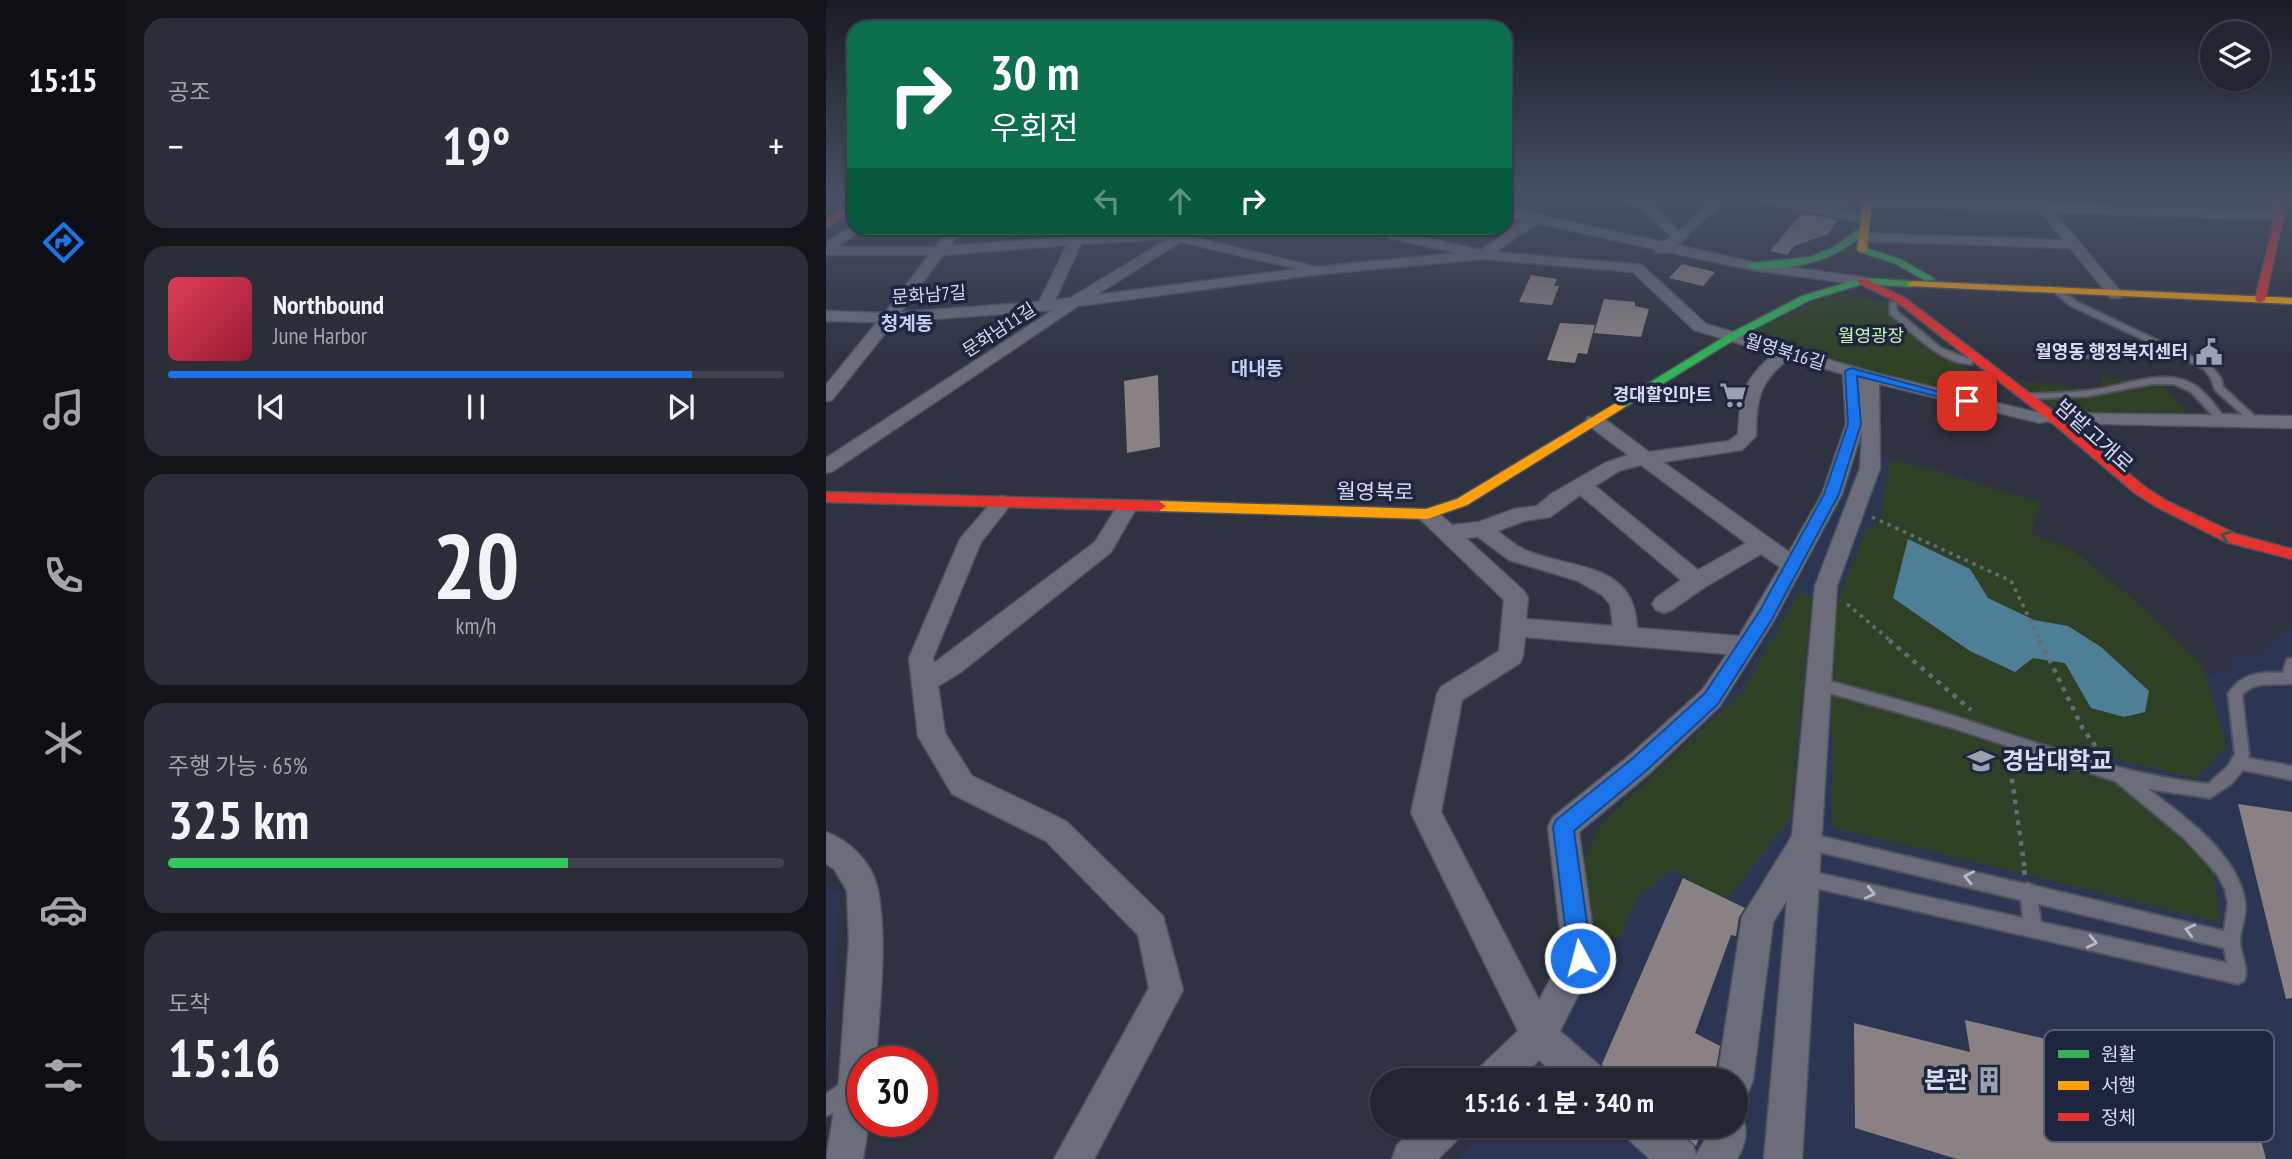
<!DOCTYPE html>
<html lang="ko">
<meta charset="utf-8">
<style>
body{margin:0;font-family:"PT Sans Narrow","Noto Sans KR",sans-serif;background:#2b2e39;color:#f1f3f6;height:100vh;display:flex;flex-direction:column;font-size:26px;white-space:nowrap}
*{box-sizing:border-box;margin:0}
p{font-size:23px;color:#a3a5ab}
.icon{flex:none;width:38px;height:38px;fill:none;stroke:currentColor;stroke-width:2;stroke-linecap:round;stroke-linejoin:round}
.map{position:relative;flex:1;overflow:hidden}
.details{display:flex;flex-direction:column;gap:18px;padding:18px;background:#13151b;width:700px}
.details>*{flex:none}
.hud{position:absolute;left:21px;top:21px;width:665px;height:214px;border-radius:21px;box-shadow:0 2px 5px #0004,0 0 0 2px #40434d;background:#0b6e4f;color:#fff;overflow:hidden}
.buttons{position:absolute;left:1374px;top:21px;display:grid;gap:14px}
.buttons a{display:grid;place-items:center;width:70px;height:70px;border-radius:50%;background:#232631;box-shadow:0 2px 5px #0004,0 0 0 2px #40434d;font-size:35px}
.speed{position:absolute;left:21px;top:1046px;display:flex;gap:14px;font-size:35px;font-weight:700;text-align:center}
.speed>*{display:grid;place-content:center;width:91px;height:91px;border-radius:50%;background:#232631;box-shadow:0 2px 5px #0004,0 0 0 2px #40434d;line-height:1}
.speed .limit{border:10px solid #d22;background:#fff;color:#111}
.pin{position:absolute;display:grid;place-items:center;width:60px;height:60px;color:#fff;margin:-30px;border-radius:14px;box-shadow:0 4px 10px #0006}
.me{position:absolute;width:77px;margin:-38px;rotate:353deg;stroke-linejoin:round;filter:drop-shadow(0 0 5px #0008)}
.turn{display:flex;align-items:center;gap:24px;height:147px;padding:0 28px;font-size:32px}
.turn .icon{width:91px;height:91px;stroke-width:2.5}
.turn b{display:block;font-size:49px;line-height:60px}
.lanes{display:flex;align-items:center;height:66px;padding:0 28px;background:#0003;justify-content:center;gap:35px;direction:ltr}
.lanes .off{opacity:.35}
.big{font-size:52px;font-weight:800;line-height:1.1}
.details .tile{flex:1;display:flex;flex-direction:column;justify-content:center;gap:10px;min-width:0;padding:0 24px;border-radius:21px;background:#2b2e39}
.details .dial{align-items:center;gap:0}
.dial b{font-size:91px;line-height:1}
.song{display:flex;align-items:center;gap:21px}
.cover{width:84px;height:84px;border-radius:10px;background:linear-gradient(135deg,hsl(350 70% 55%),hsl(350 70% 35%))}
.played{height:7px;border-radius:4px;background:linear-gradient(90deg,#1a73e8 85%,#40434d 85%)}
.keys{display:flex;justify-content:space-around;direction:ltr}
.heat{display:flex;justify-content:space-between;align-items:center;font-size:38px;direction:ltr}
.charge{height:10px;border-radius:5px;background:linear-gradient(90deg,#34c759 65%,#40434d 0)}
.trip{position:absolute;left:544px;top:1068px;width:378px;height:70px;border-radius:35px;background:#232631;box-shadow:0 2px 5px #0004,0 0 0 2px #40434d;font-weight:800;line-height:70px;text-align:center}
main{display:flex;flex:1;min-height:0}
.tabs{display:flex;flex-direction:column;width:126px;justify-content:space-around;align-items:center;background:#0e0f14;color:#a3a5ab}
.tabs .icon{width:49px;height:49px}
.tabs .selected{color:#1a73e8}
.tabs b{font-size:32px;color:#f1f3f6}
.map>svg:first-child{display:block}
</style>
<main>
<nav class="tabs">
<b>15:15</b>
<svg class="icon selected" aria-label="directions" viewBox="0 0 24 24"><path d="M12 3l9 9-9 9-9-9zM9 14v-3h6M13 9l2 2-2 2"/></svg>
<svg class="icon" aria-label="music" viewBox="0 0 24 24"><path d="M9 18V5l10-2v13"/><circle cx="6" cy="18" r="3"/><circle cx="16" cy="16" r="3"/></svg>
<svg class="icon" aria-label="phone" viewBox="0 0 24 24"><path d="M5 4h4l2 5-3 2q2 4 5 5l2-3 5 2v4C11 20 4 13 5 4z"/></svg>
<svg class="icon" aria-label="climate" viewBox="0 0 24 24"><path d="M12 3v18M4 7l16 10M4 17L20 7"/></svg>
<svg class="icon" aria-label="car" viewBox="0 0 24 24"><path d="M5 17H2v-5l4-1 3-4h7l3 4 3 1v5h-3M9 17h6M6 11h13"/><circle cx="7" cy="17" r="2"/><circle cx="17" cy="17" r="2"/></svg>
<svg class="icon" aria-label="filters" viewBox="0 0 24 24"><path d="M4 7h16M4 17h16"/><circle cx="9" cy="7" r="2"/><circle cx="15" cy="17" r="2"/></svg>
</nav>
<section class="details">
<div class="tile"><p>공조</p>
<div class="heat"><a>−</a><b class="big">19°</b><a>+</a></div>
</div>
<div class="tile">
<div class="song"><i class="cover"></i><div><b>Northbound</b><p>June Harbor</p></div></div>
<div class="played"></div>
<div class="keys"><svg class="icon" aria-label="previous" viewBox="0 0 24 24"><path d="M18 5L8 12l10 7zM5 5v14"/></svg><svg class="icon" aria-label="pause" viewBox="0 0 24 24"><path d="M8 5v14M16 5v14"/></svg><svg class="icon" aria-label="next" viewBox="0 0 24 24"><path d="M6 5l10 7-10 7zM19 5v14"/></svg></div>
</div>
<div class="tile dial"><b>20</b><p>km/h</p></div>
<div class="tile"><p>주행 가능 · 65%</p><b class="big">325 km</b><div class="charge"></div></div>
<div class="tile"><p>도착</p><b class="big">15:16</b></div>
</section>
<div class="map">
<svg width="1466" height="1159" viewBox="0 0 1466 1159">
<rect width="100%" height="100%" fill="#2f3341"/>
<g fill="#2c3551">
<path d="M1034 452 1140 475 1142 484 1195 574 1374 677 1399 672 1406 666 1405 655 1431 657 1466 626V1159H631L665 1125H910V1080H698L770 961 771 837 915 684 979 570Z"/>
<path d="M0 886 14 893 0 1088Z"/>
</g>
<g fill="#2f4125">
<path d="M1008 292 1062 303 1162 387 1158 404 934 340 923 333Z"/>
<path d="M1274 376 1336 383 1365 419 1236 415 1194 381 1262 389 1277 387Z"/>
<path d="M1064 458 1215 502 1205 534 1247 550 1316 607 1377 666 1400 746 1370 778 1280 757 1282 778 1387 866 1393 922 1006 827V615L1039 534 1055 516Z"/>
<path d="M973 592 986 598 964 818 899 902 847 869 813 895 794 937 764 945 754 869 775 825 917 691Z"/>
</g>
<path fill="#4d7f96" d="M1082 539 1144 569 1162 598 1208 620 1242 626 1275 647 1323 691 1319 712 1298 717 1265 708 1239 663 1207 658 1189 672 1144 651 1067 598Z"/>
<g fill="#898183">
<path d="M988 198H1028L1021 208 986 202Z"/>
<path d="M976 213 1012 220 1002 234 968 246 961 255 944 251Z"/>
<path d="M856 264 889 272 877 286 843 278Z"/>
<path d="M705 275 731 279 728 286H733L726 305 693 302Z"/>
<path d="M778 299 809 302V306L823 309 815 337 768 333Z"/>
<path d="M734 323 769 325 761 354 752 353 749 363 721 360Z"/>
<path d="M332 375 334 447 301 453 298 381Z"/>
<path d="M1412 804 1466 812V998L1460 999Z"/>
<path d="M857 878 919 908 913 917 910 936 905 935 869 1033 894 1046 888 1080H782L776 1064Z"/>
<path d="M1139 1020 1292 1056 1302 1104 1433 1133 1440 1159H1131L1029 1128 1028 1023 1144 1052Z"/>
<path d="M847 1125H878L870 1146Z"/>
</g>
<g fill="none" stroke-linecap="round" stroke-linejoin="round">
<defs>
<g id="lane">
<path d="M1230 290H1236L1251 302 1384 365 1395 378 1397 387 1431 418 1426 421 1390 419 1365 392 1348 384H1326L1263 396 1199 399 1197 397 1202 394C1226 393 1250 393 1273 389 1304 384 1341 367 1370 386 1380 393 1388 404 1396 414L1417 415 1389 390 1385 378 1378 369 1340 351 1332 354 1273 360 1210 346 1209 344 1213 341 1273 354 1333 347 1245 306 1230 294Z"/>
<path d="M1064 302H1070L1071 311 1115 348 1146 360V364C1116 365 1086 332 1064 314Z"/>
<path d="M1466 658V683C1447 687 1431 679 1416 695L1423 754 1422 758 1466 766V780L1417 770 1405 784 1384 798 1322 789C1357 815 1412 854 1419 902 1421 914 1415 927 1414 939 1413 953 1424 968 1418 981L1412 984 972 884 970 878 972 872 978 870 1197 918 1195 900 981 849 975 846 973 841 975 836 981 833 1199 884 1202 883 1209 886 1398 931 1402 903 1399 889 1391 874 1359 839 1289 781 1127 728 993 690 988 688 986 684 988 680 993 678C1038 691 1083 702 1128 716 1212 743 1293 774 1382 784L1402 766 1409 754 1402 694C1414 674 1435 671 1457 673L1461 659ZM1212 904 1398 948 1401 963 1215 922Z"/>
<path d="M22 1079 29 1082 32 1089C27 1101 12 1111 0 1116V1094Z"/>
</g>
<g id="street">
<path d="M785 198H821L853 231 889 198H902L851 245 926 262 1036 277 1043 281 1036 285 926 270 842 252 830 253 829 249 711 223 670 252 816 265 880 324 1049 373 1221 415 1228 413 1466 416V428L1228 423 1221 421 1214 423 1053 384 1054 468 1011 586 976 1159H938L961 900 947 922 927 1080 922 1093 910 1098V1080H891L916 917 966 836 989 586 1034 468 1036 431 1016 494 947 622 894 706 824 773 753 832 771 958 734 1031 775 1067 780 1080H735L713 1060 693 1080H649L654 1067 692 1031 585 813 611 694 615 687 673 651 678 600 594 519 591 514 594 509H608L626 525 653 522 688 509 711 506 725 494 779 463 802 455 762 425 760 421 762 417H776L823 452 903 441 912 434C914 396 917 379 948 354L868 330 807 272 657 259 496 274 252 306 7 471 0 473V458L227 310 68 322 6 400 0 401V385L51 322 0 321V311L59 313 103 255H0V242L27 225 39 228 11 247H109L124 228H137L124 246 245 237 250 228H260L259 236 339 230 351 233 357 231 363 236 490 267 631 253 533 231 532 228H553L655 250 698 220 679 216V208L837 242 845 237 816 207ZM342 239 244 298 229 300 255 244ZM355 242 472 269 270 295ZM241 245 213 302 75 312 117 255ZM963 358 1017 374 1020 424 996 494 963 552 837 462 916 450 930 436C931 398 932 384 963 358ZM815 465 920 543 872 570 769 486 793 471ZM754 495 855 580 830 598 826 604 830 610 838 613 846 610 879 587 935 554 954 567 913 636 811 628C809 561 745 570 699 550 689 545 680 538 672 531L698 521 724 517ZM652 537 683 560 752 581 776 595 784 604 787 626 700 619 702 597 698 591 640 538ZM699 637 901 654 876 690 804 755 727 817 722 827 737 956 713 1000 615 812 636 700 694 663 697 656Z"/>
<path d="M928 198H954L1040 215 1046 219 1040 223 934 202Z"/>
<path d="M1038 198 1208 203 1207 198H1217L1222 204 1453 212 1459 216 1453 220 1228 212 1295 292 1297 295 1295 298H1285L1244 248 1036 241 1029 237 1036 233 1237 240 1214 211 1042 205 1036 201Z"/>
<path d="M176 496 183 498 186 503 155 542 107 658 108 663 269 542 294 502H308L311 507 285 552 135 672 112 686 119 733 146 776 240 821 337 916 357 990 268 1159H228L323 988 312 935 220 841 126 794 92 736 83 658 134 539 169 498Z"/>
<path d="M0 832C24 841 47 863 52 890 62 945 53 1006 50 1062H37V1122H43L37 1159H0L13 1081 23 942 21 891 8 869 0 864Z"/>
<path d="M910 1109 915 1112C922 1129 921 1143 911 1159H824L801 1138 795 1125H843L867 1145 870 1155 882 1135 883 1125H910Z"/>
<path d="M592 1125H639L633 1138 612 1159H566L571 1145Z"/>
</g>
<g id="fast">
<path d="M1038 225 1043 228C1017 256 985 266 948 268 939 268 928 271 921 266L926 263 984 257 1008 247Z"/>
<path d="M1036 247 1074 259 1109 279 1100 281 1068 263 1033 252 1031 250Z"/>
<path d="M1036 278 1086 281 1091 284 1086 287 1037 284 984 300 911 338 799 407H791L789 404 903 334 976 296Z"/>
</g>
<g id="slow">
<path d="M1038 198H1046L1041 250 1036 253 1031 250Z"/>
<path d="M1086 281 1466 298V304L1082 286 1081 284Z"/>
<path d="M795 400 799 401V407L641 505 601 519 333 511 326 506 333 501 600 509 631 499Z"/>
</g>
<g id="jam">
<path d="M1444 198H1452L1457 218 1439 300 1434 303 1429 300 1449 218Z"/>
<path d="M28 204V211L0 228V221Z"/>
<path d="M1032 279H1040L1079 298 1232 415 1319 487 1339 500 1410 534 1466 549V559L1400 542 1329 506 1309 493 1224 421 1071 302 1032 283Z"/>
<path d="M0 492 333 501 340 506 333 511 0 502Z"/>
</g>
</defs>
<use href="#lane" stroke="#4e525e" stroke-width="4"/>
<use href="#street" stroke="#4e525e" stroke-width="3"/>
<use href="#fast" stroke="#4e525e" stroke-width="3"/>
<use href="#slow" stroke="#4e525e" stroke-width="3"/>
<use href="#jam" stroke="#4e525e" stroke-width="3"/>
<g stroke="#676a75" stroke-width="3.5" stroke-dasharray="3.5 5" stroke-linecap="butt">
<path d="M1046 517 1185 581 1215 642"/>
<path d="M1021 604 1066 642"/>
</g>
<g stroke="#676a75" stroke-width="4.5" stroke-dasharray="4.5 6" stroke-linecap="butt">
<path d="M1063 640 1145 710"/>
<path d="M1214 640 1257 729 1274 752"/>
<path d="M1183 758 1199 871"/>
</g>
<path stroke="#676a75" stroke-width="5" stroke-dasharray="5 8" stroke-linecap="butt" d="M1198 870 1199 875"/>
<use href="#lane" fill="#6b6e7a" fill-rule="evenodd"/>
<use href="#street" fill="#6b6e7a" fill-rule="evenodd"/>
<use href="#fast" fill="#30b455" fill-rule="evenodd"/>
<use href="#slow" fill="#ff9f0a" fill-rule="evenodd"/>
<use href="#jam" fill="#e5322d" fill-rule="evenodd"/>
</g>
<defs><path id="oneway-chevron" d="M-2-3.5L2.5 0L-2 3.5" fill="none" stroke-width="1.6" stroke-linecap="round" stroke-linejoin="round" transform="scale(1.75)"/></defs>
<use stroke="#255e47" href="#oneway-chevron" transform="translate(1400 536) rotate(-160)"/>
<g stroke="#b6bbca">
<use href="#oneway-chevron" transform="translate(1143 877) rotate(-167)"/>
<use href="#oneway-chevron" transform="translate(1044 893) rotate(13)"/>
<use href="#oneway-chevron" transform="translate(1364 930) rotate(-166)"/>
<use href="#oneway-chevron" transform="translate(1266 942) rotate(13)"/>
</g>
<linearGradient id="sky" x2="0" y2="1"><stop stop-color="#1a1c24"/><stop offset="0.55" stop-color="#475065"/><stop offset="1" stop-color="#475065" stop-opacity="0"/></linearGradient>
<rect width="1466" height="360" fill="url(#sky)"/>
<path fill="#1a73e8" stroke="#114b97" stroke-width="2" d="M1025 368 1147 401 1141 404 1031 376 1035 424 1013 494 945 621 892 704 821 770 748 831 766 958 762 967 754 970 746 967 743 958 727 827 730 820 807 758 879 693 933 612 998 494 1022 424 1019 371Z"/>
<defs>
<symbol id="civic-bare" viewBox="-9 -9 18 18"><path d="M-.6-6.5H3V-4.5H.6V-3L4-1V1h2V6H-6V1h2V-1L-.6-3ZM-1.2 2.5V6h2.4V2.5Z" fill="#9ca1b1" stroke="#1e253e" stroke-width="2.5" paint-order="stroke"/></symbol>
<symbol id="supermarket-bare" viewBox="-9 -9 18 18"><path d="M-6-5.5h2.5l.6 2H6L4.5 2H-2.5L-4.4-4H-6ZM-1.5 3.2a1.3 1.3 0 1 0 .1 0ZM3 3.2a1.3 1.3 0 1 0 .1 0Z" fill="#9ca1b1" stroke="#1e253e" stroke-width="2.5" paint-order="stroke"/></symbol>
<symbol id="university-bare" viewBox="-9 -9 18 18"><path d="M0-5L7-2L0 1L-7-2ZM-4 1L0 2.5L4 1V4Q0 6-4 4Z" fill="#9ca1b1" stroke="#1e253e" stroke-width="2.5" paint-order="stroke"/></symbol>
<symbol id="building-bare" viewBox="-9 -9 18 18"><path d="M-4-6H4V6H1V3H-1V6H-4ZM-2.5-4.3h1.7v1.8h-1.7ZM.8-4.3h1.7v1.8H.8ZM-2.5-1h1.7V.8h-1.7ZM.8-1h1.7V.8H.8Z" fill="#9ca1b1" stroke="#1e253e" stroke-width="2.5" paint-order="stroke"/></symbol>
</defs>
<g fill-rule="evenodd">
<use href="#civic-bare" x="1364" y="333" width="38" height="38"/>
<use href="#supermarket-bare" x="888" y="376" width="38" height="38"/>
<use href="#university-bare" x="1136" y="742" width="38" height="38"/>
<use href="#building-bare" x="1144" y="1061" width="38" height="38"/>
</g>
<g text-anchor="middle" stroke-width="7" stroke-linejoin="round" paint-order="stroke">
<g font-size="18" fill="#d6dced" stroke="#1e253e">
<text transform="translate(103 295) rotate(-4)" y="6">문화남7길</text>
<text transform="translate(173 330) rotate(-33)" y="6">문화남11길</text>
<text transform="translate(959 352) rotate(17)" y="6">월영북16길</text>
</g>
<g font-size="18" fill="#c8f2ae" stroke="#1e253e">
<text x="1045" y="342">월영광장</text>
</g>
<g font-size="18" font-weight="bold" fill="#d6dced" stroke="#1e253e" text-anchor="end">
<text x="1362" y="358">월영동 행정복지센터</text>
<text x="886" y="401">경대할인마트</text>
</g>
<g font-size="19" font-weight="bold" fill="#c3cfef" stroke="#1e253e">
<text x="81" y="330">청계동</text>
<text x="431" y="375">대내동</text>
</g>
<g font-size="21" fill="#d6dced" stroke="#1e253e">
<text transform="translate(1268 436) rotate(42)" y="7">밤밭고개로</text>
<text transform="translate(549 492) rotate(1)" y="7">월영북로</text>
</g>
<g font-size="24" font-weight="bold" fill="#d6dced" stroke="#1e253e" text-anchor="start">
<text x="1176" y="769">경남대학교</text>
<text x="1142" y="1088" text-anchor="end">본관</text>
</g>
</g>
<rect x="1218" y="1030" width="230" height="112" rx="10" fill="#1e253e" stroke="#555c73" stroke-width="2"/>
<rect x="1232" y="1050" width="31" height="8" fill="#30b455"/>
<rect x="1232" y="1081" width="31" height="9" fill="#ff9f0a"/>
<rect x="1232" y="1113" width="31" height="8" fill="#e5322d"/>
<g font-size="19" fill="#d6dced">
<text x="1275" y="1061">원활</text>
<text x="1275" y="1092">서행</text>
<text x="1275" y="1124">정체</text>
</g>
</svg>
<div class="buttons">
<a><svg class="icon" aria-label="layers" viewBox="0 0 24 24"><path d="M12 4l9 5-9 5-9-5zM3 14l9 5 9-5"/></svg></a>
</div>
<div class="speed"><div class="limit">30</div></div>
<div class="pin" style="left:1141px;top:401px;background:#d93025"><svg class="icon" aria-label="arrive" viewBox="0 0 24 24"><path d="M6 21V4h12l-3 4 3 4H6"/></svg></div>
<svg class="me" style="left:754px;top:958px" viewBox="-20 -20 40 40"><circle r="17" fill="#1a73e8" stroke="#fff" stroke-width="3"/><path d="M0-11L8 9 0 5-8 9z" fill="#fff"/></svg>
<div class="trip">15:16 · 1 분 · 340 m</div>
<div class="hud">
<div class="turn"><svg class="icon" aria-label="right" viewBox="0 0 24 24"><path d="M7 20v-9h11M14 6l5 5-5 5"/></svg><div><b>30 m</b>우회전</div></div>
<div class="lanes"><svg class="icon off" aria-label="left" viewBox="0 0 24 24"><path d="M17 20v-9H6M10 6l-5 5 5 5"/></svg><svg class="icon off" aria-label="ahead" viewBox="0 0 24 24"><path d="M12 20V5M6 11l6-6 6 6"/></svg><svg class="icon" aria-label="right" viewBox="0 0 24 24"><path d="M7 20v-9h11M14 6l5 5-5 5"/></svg></div>
</div>
</div>
</main>
